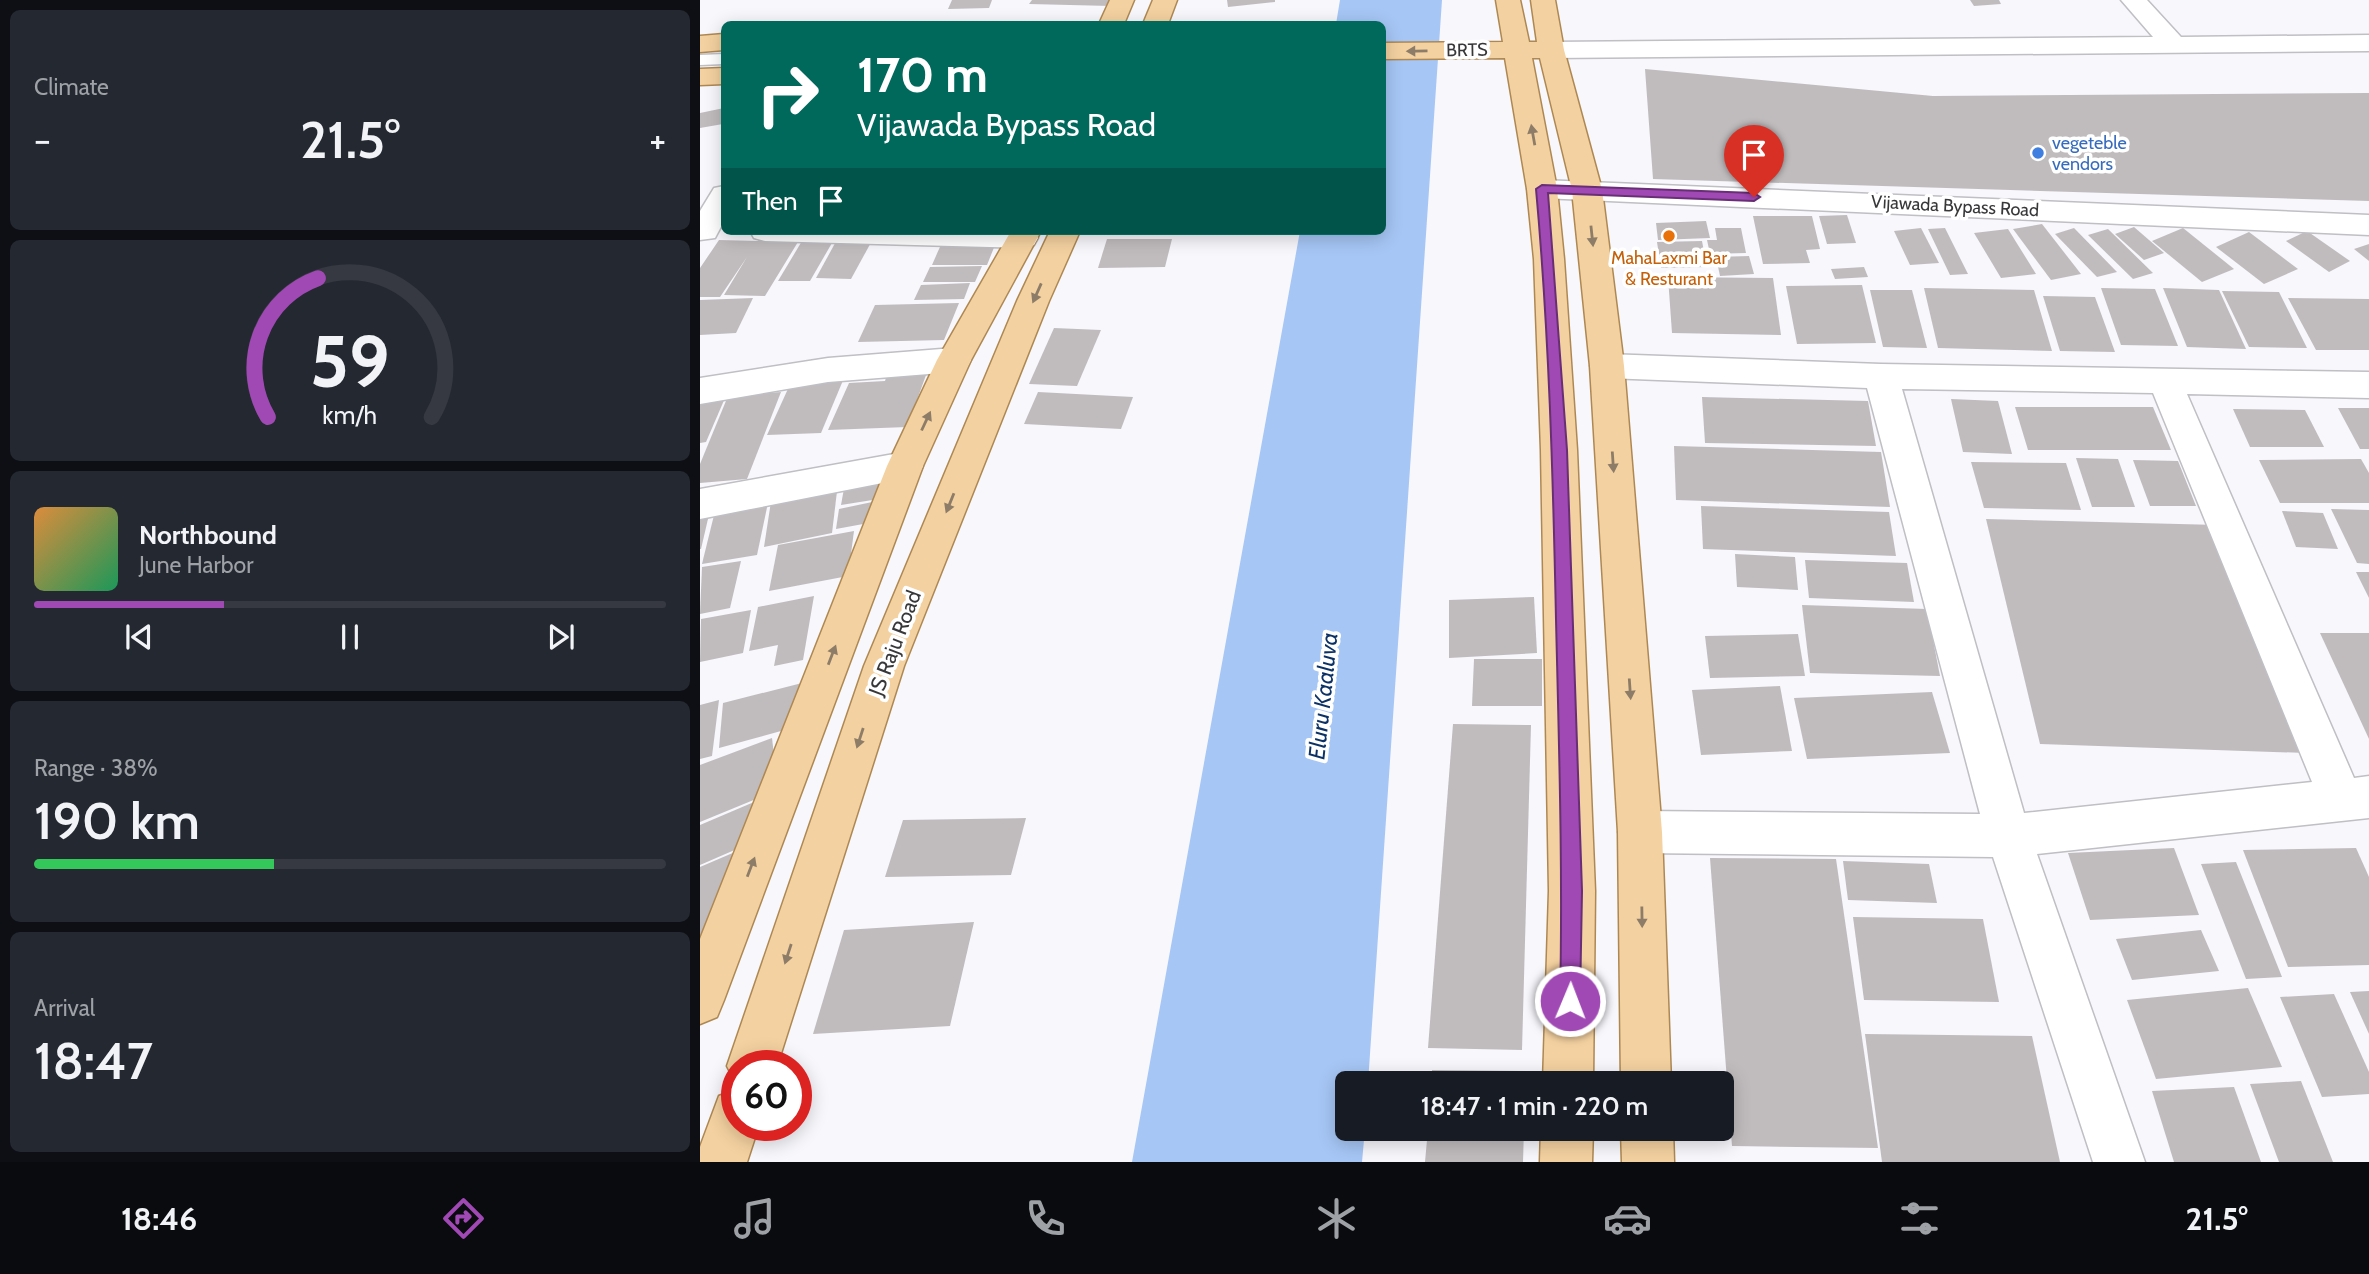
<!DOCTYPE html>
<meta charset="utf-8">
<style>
body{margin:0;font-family:Cabin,sans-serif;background:#242831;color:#f1f3f6;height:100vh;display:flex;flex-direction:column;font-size:26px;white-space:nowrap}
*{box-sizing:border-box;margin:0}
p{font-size:23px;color:#9ea1a6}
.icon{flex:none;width:38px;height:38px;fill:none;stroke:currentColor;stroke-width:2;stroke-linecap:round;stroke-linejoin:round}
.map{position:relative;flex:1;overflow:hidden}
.panel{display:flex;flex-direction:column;gap:10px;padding:10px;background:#0d0f14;width:700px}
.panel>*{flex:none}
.guide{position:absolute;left:21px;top:21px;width:665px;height:214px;border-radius:10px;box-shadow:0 4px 18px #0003;background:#00695c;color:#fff;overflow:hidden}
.speed{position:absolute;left:21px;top:1050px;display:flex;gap:14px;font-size:35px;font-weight:700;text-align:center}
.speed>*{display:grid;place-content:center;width:91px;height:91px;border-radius:50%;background:#171b24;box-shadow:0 4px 18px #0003;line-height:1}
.speed .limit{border:10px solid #d22;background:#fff;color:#111}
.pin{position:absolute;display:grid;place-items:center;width:60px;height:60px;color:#fff;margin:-72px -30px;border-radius:50% 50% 50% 0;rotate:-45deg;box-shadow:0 0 7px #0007}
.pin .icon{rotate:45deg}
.me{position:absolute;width:77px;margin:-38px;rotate:1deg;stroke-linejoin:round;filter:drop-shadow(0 0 5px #0008)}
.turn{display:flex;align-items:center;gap:24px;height:147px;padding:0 21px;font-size:32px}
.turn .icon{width:91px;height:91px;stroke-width:2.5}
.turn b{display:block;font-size:49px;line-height:60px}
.then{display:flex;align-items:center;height:66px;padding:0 21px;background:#0003;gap:14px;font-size:26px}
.big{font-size:52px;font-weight:600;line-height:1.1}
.panel .tile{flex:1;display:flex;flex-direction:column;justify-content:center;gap:10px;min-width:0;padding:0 24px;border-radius:10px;background:#242831}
.panel .dial{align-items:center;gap:0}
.dial svg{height:182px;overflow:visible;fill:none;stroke:#363941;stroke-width:7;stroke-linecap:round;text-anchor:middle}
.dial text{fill:#f1f3f6;stroke:none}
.song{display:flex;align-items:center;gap:21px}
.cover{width:84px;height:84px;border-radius:10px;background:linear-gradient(135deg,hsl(30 70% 55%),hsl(150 70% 35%))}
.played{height:7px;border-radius:4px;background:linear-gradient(90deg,#a048b4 30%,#363941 30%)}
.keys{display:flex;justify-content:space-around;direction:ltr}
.heat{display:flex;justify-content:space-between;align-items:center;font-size:38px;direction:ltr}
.charge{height:10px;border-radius:5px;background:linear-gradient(90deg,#34c759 38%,#363941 0)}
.trip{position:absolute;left:635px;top:1071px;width:399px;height:70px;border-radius:10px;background:#171b24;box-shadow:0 4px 18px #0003;font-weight:600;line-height:70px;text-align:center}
.menu{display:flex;height:112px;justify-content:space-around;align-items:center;background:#090b0e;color:#9ea1a6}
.menu .icon{width:49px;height:49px}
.menu .selected{color:#a048b4}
.menu b{font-size:32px;color:#f1f3f6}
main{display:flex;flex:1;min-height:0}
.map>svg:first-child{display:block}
</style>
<main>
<section class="panel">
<div class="tile"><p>Climate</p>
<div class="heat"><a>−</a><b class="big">21.5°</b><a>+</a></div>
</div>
<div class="tile dial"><svg viewBox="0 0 100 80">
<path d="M14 69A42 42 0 1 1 86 69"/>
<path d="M14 69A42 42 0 0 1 36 8" stroke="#a048b4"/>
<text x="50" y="56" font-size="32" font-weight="700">59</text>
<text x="50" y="72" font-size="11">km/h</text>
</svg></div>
<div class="tile">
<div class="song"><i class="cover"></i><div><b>Northbound</b><p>June Harbor</p></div></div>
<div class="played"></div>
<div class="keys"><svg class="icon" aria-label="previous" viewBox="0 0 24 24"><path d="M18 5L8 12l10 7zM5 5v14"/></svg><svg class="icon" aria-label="pause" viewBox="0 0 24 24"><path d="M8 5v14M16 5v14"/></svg><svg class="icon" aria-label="next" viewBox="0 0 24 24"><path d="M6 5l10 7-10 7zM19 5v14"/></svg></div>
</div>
<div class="tile"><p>Range · 38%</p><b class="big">190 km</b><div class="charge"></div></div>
<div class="tile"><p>Arrival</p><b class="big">18:47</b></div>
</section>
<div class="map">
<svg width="1669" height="1162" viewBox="0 0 1669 1162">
<rect width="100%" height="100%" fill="#f7f7fc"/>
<path fill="#a6c6f5" d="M640 0H742L668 1083H648V1129H665L662 1162H432L600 231H682V24H636Z"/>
<g fill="#c0bcbe">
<path d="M252 0H292L289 8 248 9Z"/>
<path d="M332 0H414L411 6 329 4Z"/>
<path d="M527 0H575V2L528 7Z"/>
<path d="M1270 0H1299L1301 4 1274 6Z"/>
<path d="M945 69 1233 96 1669 93V201L953 179Z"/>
<path d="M24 108 23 124 0 128V113Z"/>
<path d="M1147 215 1156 243 1127 244 1119 216Z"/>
<path d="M1053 216H1112L1120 249 1106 250 1110 263 1063 264Z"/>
<path d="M1006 221 1010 238 958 240 956 223Z"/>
<path d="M1342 224 1381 274 1351 280 1313 229Z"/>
<path d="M1434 227 1464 253 1444 260 1415 234Z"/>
<path d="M1015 228H1041L1046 253 1010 254 1007 240H1017Z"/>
<path d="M1221 228 1239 263 1210 265 1194 231Z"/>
<path d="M1245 228 1268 274 1250 275 1228 229Z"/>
<path d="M1374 228 1417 272 1397 277 1355 234Z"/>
<path d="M1483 228 1534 269 1502 282 1452 241Z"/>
<path d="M1308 229 1336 274 1301 278 1274 233Z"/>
<path d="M1408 229 1453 273 1433 279 1388 235Z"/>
<path d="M1607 231 1650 261 1629 272 1586 241Z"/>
<path d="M1549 232 1598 269 1564 284 1516 247Z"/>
<path d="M105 236H136L110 281H78Z"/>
<path d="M139 236 174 237 151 279 116 278Z"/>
<path d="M61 237H101L65 296 24 295 47 257 20 297H0V268L19 240 58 241Z"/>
<path d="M407 239H472L465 267 398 268Z"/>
<path d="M243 240H297L287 265H232Z"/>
<path d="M1002 241 1007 267 961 268 957 242Z"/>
<path d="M1669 244V261L1654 249Z"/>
<path d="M1049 256 1054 274 1020 276 1016 257Z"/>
<path d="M282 266 275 282H223L230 267Z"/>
<path d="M1164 267 1168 277 1135 279 1131 269Z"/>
<path d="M968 277 1073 278 1081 335 972 333Z"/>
<path d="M270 283 264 299 214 300 221 285Z"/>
<path d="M1162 285 1176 343 1097 344 1086 286Z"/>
<path d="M1224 288 1334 290 1352 351 1238 348Z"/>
<path d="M1401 288 1455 289 1478 346 1421 345Z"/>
<path d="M1463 288 1519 290 1546 349 1487 347Z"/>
<path d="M1170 290H1212L1227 348 1183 347Z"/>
<path d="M1522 291 1579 292 1607 348 1549 347Z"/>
<path d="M1343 296 1395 297 1415 352 1360 351Z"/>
<path d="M53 298 36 333 0 335V300Z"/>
<path d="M1588 298 1669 299V350H1616Z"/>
<path d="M259 303 244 340 158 342 175 305Z"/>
<path d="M354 328 401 330 377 386 329 384Z"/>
<path d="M229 367 207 427 128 430 149 383 185 381 189 368Z"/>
<path d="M144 378 121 433 67 435 92 380Z"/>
<path d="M81 392 47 479 0 483V464L28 396Z"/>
<path d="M338 392 433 397 421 429 324 424Z"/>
<path d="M1002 397 1168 401 1176 446 1005 443Z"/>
<path d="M25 398 6 442 0 443V400Z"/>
<path d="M1251 399 1298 401 1312 454 1263 452Z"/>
<path d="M1315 407H1453L1471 450H1328Z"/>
<path d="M1638 408H1669V449H1660Z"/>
<path d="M1533 409 1605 410 1624 447H1550Z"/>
<path d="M974 446 1181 452 1190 507 976 500Z"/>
<path d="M1376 458 1418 459 1435 507H1392Z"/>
<path d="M1661 459 1669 473V503H1580L1559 460Z"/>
<path d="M1433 460 1478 461 1496 506H1450Z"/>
<path d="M1271 462 1366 463 1381 510 1284 508Z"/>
<path d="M189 476 185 498 141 505 145 483Z"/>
<path d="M138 483 132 533 64 547 72 495Z"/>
<path d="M69 498 57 555 2 564 16 507Z"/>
<path d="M177 501 174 522 136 529 139 509Z"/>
<path d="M11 506 1 549H0V508Z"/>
<path d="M1001 506 1189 512 1196 556 1003 549Z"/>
<path d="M1631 509 1669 510V564L1657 563Z"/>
<path d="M1582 511 1623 513 1638 549 1596 547Z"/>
<path d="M1286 519 1518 525 1606 753 1340 744Z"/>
<path d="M154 531 148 576 69 591 78 545Z"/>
<path d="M1035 554 1095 557 1098 590 1037 587Z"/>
<path d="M1105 560 1207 563 1214 602 1109 598Z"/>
<path d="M41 561 30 608 0 614 2 567Z"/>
<path d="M1656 572H1669V598Z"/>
<path d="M114 596 103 660 74 666 78 645 49 651 58 607Z"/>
<path d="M834 597 837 653 749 658V600Z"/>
<path d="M1102 605 1227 609 1240 676 1110 673Z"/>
<path d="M51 610 43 653 0 662 1 619Z"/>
<path d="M1620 633H1669V739Z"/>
<path d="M1098 634 1105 676 1010 678 1005 636Z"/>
<path d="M774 659H842V706H772Z"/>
<path d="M102 683 99 726 19 748 23 703Z"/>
<path d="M1080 686 1092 751 1001 755 992 690Z"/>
<path d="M1232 692 1250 753 1107 759 1094 698Z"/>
<path d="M19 700 12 756 0 759V705Z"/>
<path d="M753 724 831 725 822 1050 728 1048Z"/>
<path d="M72 738 78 790 0 822V765Z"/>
<path d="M66 797 60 839 0 865V825Z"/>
<path d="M326 818 311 875 185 877 203 820Z"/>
<path d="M1474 848 1499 915 1390 920 1368 853Z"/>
<path d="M1656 848 1669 877V965L1588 967 1543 850Z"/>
<path d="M42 849 0 943V867Z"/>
<path d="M1010 858 1136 859 1178 1148 1032 1146Z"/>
<path d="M1143 861 1229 864 1237 903 1148 900Z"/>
<path d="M1536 862 1582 977 1546 979 1501 864Z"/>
<path d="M1153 917 1283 919 1299 1002 1164 1000Z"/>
<path d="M274 922 250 1026 113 1034 144 930Z"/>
<path d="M1501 930 1519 971 1432 980 1416 939Z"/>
<path d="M1548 988 1582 1067 1456 1079 1427 1000Z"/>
<path d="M1669 991V1034L1650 992Z"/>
<path d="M1634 994 1669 1072V1094L1622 1097 1580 997Z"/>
<path d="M1165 1034 1332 1036 1360 1162H1182Z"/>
<path d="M732 1070 825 1071V1083H731Z"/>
<path d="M1601 1081 1633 1162H1579L1550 1084Z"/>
<path d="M1534 1087 1561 1162H1474L1452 1091Z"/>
<path d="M728 1129H824L823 1162H725Z"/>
</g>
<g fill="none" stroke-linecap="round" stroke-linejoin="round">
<defs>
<path id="service" d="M24 54V64L0 65V55Z"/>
<g id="minor">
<path d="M1421 0H1447L1481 37 1669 35V51L851 58 842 56 838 50 842 44 851 42 1453 37Z"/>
<path d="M24 186V221L15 238 0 240V211L14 188Z"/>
<path d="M50 231H334L338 238 334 245 323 248 65 241 54 238Z"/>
<path d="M254 348 266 351 271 360 266 369 254 372 128 382 0 404V378L128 358Z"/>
<path d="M907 354 1181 364 1669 372V398L1487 394 1654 778 1669 776V818L1337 854 1445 1162H1393L1293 857 940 853 924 847 918 832 924 817 940 811 1280 814 1167 388 907 378 895 375 890 366 895 357ZM1202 389 1453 393 1612 782 1324 813Z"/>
<path d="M205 452 218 456 223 466 218 476 0 519V489Z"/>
</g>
<path id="secondary" d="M842 180 1669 215V235L842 198 832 196 827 189 832 182Z"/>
<g id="primary">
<path d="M410 0H434L424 24H399Z"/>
<path d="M453 0H477L468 24H443Z"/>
<path d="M796 0H820L829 42H837L831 0H855L864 50 902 190 924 366 962 832 971 1083H921L918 832 890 366 872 190 840 58H832L857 189 864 259 877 450 895 891 893 1083H843L849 891 841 450 834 259 827 189 805 58 682 59V43L803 42Z"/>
<path d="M24 34V50L0 52V36Z"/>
<path d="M24 68V84L0 85V69Z"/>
<path d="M311 231H341L271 360 223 466 24 1000 17 1017 0 1024V939L187 466 237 360Z"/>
<path d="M350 231H380L349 301 204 666 77 1066H37V1085L27 1066 164 666 317 301Z"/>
<path d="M37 1089V1125H59L47 1162H0V1147L19 1096Z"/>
<path d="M841 1129H893L892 1162H840Z"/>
<path d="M921 1129H973L974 1162H922Z"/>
</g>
</defs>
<use href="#service" stroke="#bfbfc4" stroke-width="3"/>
<use href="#minor" stroke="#bfbfc4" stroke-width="3"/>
<use href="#secondary" stroke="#bfbfc4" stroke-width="3"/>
<use href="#primary" stroke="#ae8853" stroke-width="3"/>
<use href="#service" fill="#fff" fill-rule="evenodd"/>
<use href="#minor" fill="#fff" fill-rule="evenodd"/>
<use href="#secondary" fill="#fff" fill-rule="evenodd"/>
<use href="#primary" fill="#f4d1a0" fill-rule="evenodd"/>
</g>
<defs><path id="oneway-solid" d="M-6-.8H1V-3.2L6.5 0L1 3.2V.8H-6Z" transform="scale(1.75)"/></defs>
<g fill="#8d7d68">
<use href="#oneway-solid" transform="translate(717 51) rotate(179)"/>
<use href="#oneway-solid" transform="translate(833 135) rotate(-100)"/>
<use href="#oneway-solid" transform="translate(892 236) rotate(84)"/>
<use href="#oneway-solid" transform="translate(337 293) rotate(114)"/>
<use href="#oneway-solid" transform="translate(226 421) rotate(-65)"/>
<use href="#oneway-solid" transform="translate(913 462) rotate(86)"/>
<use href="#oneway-solid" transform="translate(250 503) rotate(112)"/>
<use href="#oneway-solid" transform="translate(132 655) rotate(-69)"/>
<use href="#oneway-solid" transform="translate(930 689) rotate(86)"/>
<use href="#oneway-solid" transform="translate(160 738) rotate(108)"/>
<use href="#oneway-solid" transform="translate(51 867) rotate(-69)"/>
<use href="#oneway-solid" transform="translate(942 917) rotate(89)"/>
<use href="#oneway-solid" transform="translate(88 954) rotate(108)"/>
</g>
<path fill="#a048b4" stroke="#682f75" stroke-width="2" d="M842 185 1054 193 1060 197 1054 201 848 193 867 450 882 891 880 1001 877 1008 870 1011 863 1008 860 1001C863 873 859 746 856 619 853 475 849 332 836 189Z"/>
<circle fill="#3f7fe0" stroke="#fff" stroke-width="2.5" cx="1338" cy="153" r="7"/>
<circle fill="#e8710a" stroke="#fff" stroke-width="2.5" cx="969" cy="236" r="7"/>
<g text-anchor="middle" stroke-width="7" stroke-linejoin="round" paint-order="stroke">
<g font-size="18" fill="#38383a" stroke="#fff">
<text transform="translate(767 50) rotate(-1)" y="6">BRTS</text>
<text transform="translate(1255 206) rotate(3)" y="6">Vijawada Bypass Road</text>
</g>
<g font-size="18" fill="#366cbe" stroke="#fff" text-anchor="start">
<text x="1352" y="149">vegeteble<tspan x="1352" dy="21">vendors</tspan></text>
</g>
<g font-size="18" fill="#c56008" stroke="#fff">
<text x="969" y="264">MahaLaxmi Bar<tspan x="969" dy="21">&amp; Resturant</tspan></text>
</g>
<g font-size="21" fill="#38383a" stroke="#fff">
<text transform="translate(195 643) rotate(-69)" y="7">JS Raju Road</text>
</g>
<g font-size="23" font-style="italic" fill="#0c3265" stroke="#fff">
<text transform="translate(623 696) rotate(-84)" y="8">Eluru Kaaluva</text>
</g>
</g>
</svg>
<div class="speed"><div class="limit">60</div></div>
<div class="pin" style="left:1054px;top:197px;background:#d93025"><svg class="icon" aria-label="arrive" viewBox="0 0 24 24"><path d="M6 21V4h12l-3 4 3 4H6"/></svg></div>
<svg class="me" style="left:870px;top:1001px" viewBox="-20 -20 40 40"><circle r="17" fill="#a048b4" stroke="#fff" stroke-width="3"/><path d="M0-11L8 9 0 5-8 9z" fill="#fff"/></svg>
<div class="trip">18:47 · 1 min · 220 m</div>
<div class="guide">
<div class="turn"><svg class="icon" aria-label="right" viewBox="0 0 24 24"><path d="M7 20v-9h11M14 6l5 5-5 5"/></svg><div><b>170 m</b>Vijawada Bypass Road</div></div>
<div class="then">Then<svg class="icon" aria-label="arrive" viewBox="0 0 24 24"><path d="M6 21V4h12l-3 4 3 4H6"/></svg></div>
</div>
</div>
</main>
<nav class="menu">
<b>18:46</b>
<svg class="icon selected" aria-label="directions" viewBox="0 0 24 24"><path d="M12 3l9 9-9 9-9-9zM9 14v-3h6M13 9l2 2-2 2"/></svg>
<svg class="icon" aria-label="music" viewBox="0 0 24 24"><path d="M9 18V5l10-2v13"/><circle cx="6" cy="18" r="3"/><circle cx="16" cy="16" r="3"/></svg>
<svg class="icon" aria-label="phone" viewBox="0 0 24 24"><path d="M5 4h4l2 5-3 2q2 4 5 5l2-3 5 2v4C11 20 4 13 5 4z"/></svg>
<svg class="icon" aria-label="climate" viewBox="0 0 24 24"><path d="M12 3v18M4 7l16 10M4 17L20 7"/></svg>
<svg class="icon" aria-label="car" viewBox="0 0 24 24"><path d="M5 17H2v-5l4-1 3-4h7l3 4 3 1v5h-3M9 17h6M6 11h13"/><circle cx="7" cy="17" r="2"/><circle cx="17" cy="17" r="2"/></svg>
<svg class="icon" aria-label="filters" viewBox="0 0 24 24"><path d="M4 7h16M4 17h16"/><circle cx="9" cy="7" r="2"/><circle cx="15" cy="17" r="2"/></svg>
<b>21.5°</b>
</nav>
